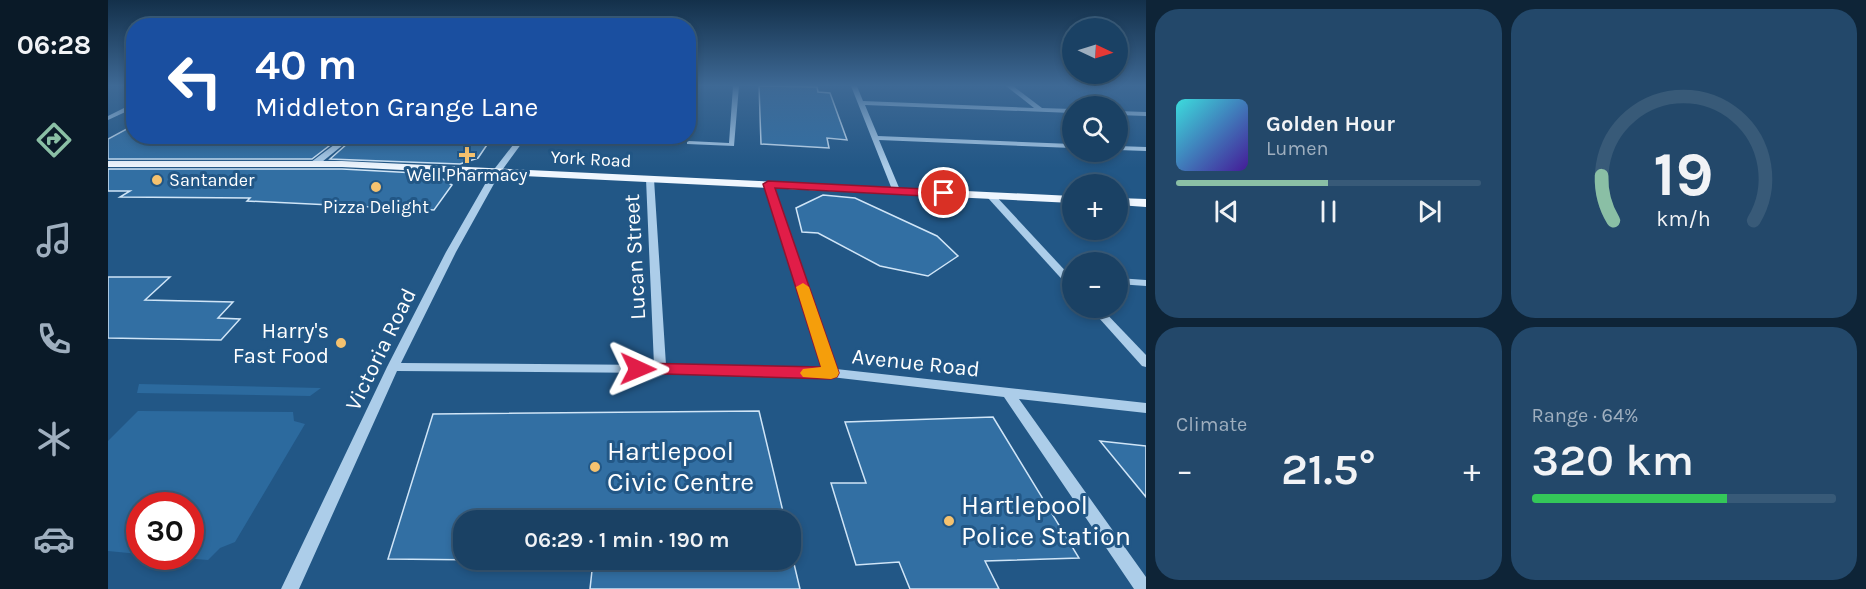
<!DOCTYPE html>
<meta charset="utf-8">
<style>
body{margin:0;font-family:Karla,sans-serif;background:#23486a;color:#f1f3f6;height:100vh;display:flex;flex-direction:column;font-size:22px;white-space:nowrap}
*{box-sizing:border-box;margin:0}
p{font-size:20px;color:#9fafbf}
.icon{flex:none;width:33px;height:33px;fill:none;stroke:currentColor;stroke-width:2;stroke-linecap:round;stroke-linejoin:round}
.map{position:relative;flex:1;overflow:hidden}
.details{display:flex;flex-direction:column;gap:9px;padding:9px;background:#0e2437;width:720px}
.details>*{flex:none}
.banner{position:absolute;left:18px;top:18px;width:570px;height:126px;border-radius:24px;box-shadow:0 3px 9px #0003,0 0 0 2px #385a78;background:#1a4fa0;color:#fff;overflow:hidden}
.needle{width:39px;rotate:94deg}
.controls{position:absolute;left:954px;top:18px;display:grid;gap:12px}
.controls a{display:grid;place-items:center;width:66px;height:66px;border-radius:50%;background:#1a4164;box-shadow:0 3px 9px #0003,0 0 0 2px #385a78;font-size:30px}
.speed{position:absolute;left:18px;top:492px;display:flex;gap:12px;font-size:30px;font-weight:700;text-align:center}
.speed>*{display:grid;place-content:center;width:78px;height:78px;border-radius:50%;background:#1a4164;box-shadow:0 3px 9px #0003,0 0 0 2px #385a78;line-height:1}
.speed .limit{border:9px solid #d22;background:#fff;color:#111}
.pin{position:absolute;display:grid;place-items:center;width:51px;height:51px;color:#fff;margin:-26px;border:3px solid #fff;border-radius:50%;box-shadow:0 2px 6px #0007}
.me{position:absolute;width:66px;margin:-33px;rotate:91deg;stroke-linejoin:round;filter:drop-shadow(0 0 4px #0008)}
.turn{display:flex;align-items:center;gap:21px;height:126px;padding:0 30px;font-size:27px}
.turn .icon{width:78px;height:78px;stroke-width:2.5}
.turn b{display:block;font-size:42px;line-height:51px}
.big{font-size:45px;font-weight:600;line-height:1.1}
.details .tile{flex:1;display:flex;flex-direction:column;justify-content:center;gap:9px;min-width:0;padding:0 21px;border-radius:24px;background:#23486a}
.details .dial{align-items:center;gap:0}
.dial svg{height:156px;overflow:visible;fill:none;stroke:#385a78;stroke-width:7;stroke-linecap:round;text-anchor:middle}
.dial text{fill:#f1f3f6;stroke:none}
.song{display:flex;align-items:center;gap:18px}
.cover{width:72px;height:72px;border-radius:9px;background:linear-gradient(135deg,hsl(180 70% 55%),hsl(260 70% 35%))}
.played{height:6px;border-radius:3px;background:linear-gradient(90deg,#8abfa5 50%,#385a78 50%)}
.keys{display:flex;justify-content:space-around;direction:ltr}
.heat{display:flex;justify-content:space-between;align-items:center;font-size:33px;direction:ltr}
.charge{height:9px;border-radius:4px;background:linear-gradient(90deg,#34c759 64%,#385a78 0)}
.details .tiles{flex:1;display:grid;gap:9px;grid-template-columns:repeat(2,1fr)}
.trip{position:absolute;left:345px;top:510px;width:348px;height:60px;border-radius:24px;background:#1a4164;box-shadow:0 3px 9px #0003,0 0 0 2px #385a78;font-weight:600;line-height:60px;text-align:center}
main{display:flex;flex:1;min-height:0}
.tabs{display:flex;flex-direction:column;width:108px;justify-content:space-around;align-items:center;background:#0a1a28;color:#9fafbf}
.tabs .icon{width:42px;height:42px}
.tabs .on{color:#8abfa5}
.tabs b{font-size:27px;color:#f1f3f6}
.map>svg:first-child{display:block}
</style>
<main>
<nav class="tabs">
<b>06:28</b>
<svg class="icon on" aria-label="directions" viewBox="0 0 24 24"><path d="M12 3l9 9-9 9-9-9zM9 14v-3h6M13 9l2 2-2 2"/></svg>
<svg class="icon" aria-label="music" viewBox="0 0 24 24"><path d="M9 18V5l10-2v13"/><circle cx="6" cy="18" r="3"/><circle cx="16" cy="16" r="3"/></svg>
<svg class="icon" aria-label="phone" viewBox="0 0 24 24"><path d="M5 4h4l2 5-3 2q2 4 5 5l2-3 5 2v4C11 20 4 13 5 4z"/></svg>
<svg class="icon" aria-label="climate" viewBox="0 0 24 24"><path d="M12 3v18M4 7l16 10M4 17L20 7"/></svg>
<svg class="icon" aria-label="car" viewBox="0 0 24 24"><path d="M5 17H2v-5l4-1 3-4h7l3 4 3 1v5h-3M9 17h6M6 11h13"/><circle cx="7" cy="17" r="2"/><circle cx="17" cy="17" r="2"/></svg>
</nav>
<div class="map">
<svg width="1038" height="589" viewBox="0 0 1038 589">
<rect width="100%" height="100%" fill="#225786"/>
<g fill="#2c6a9e">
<path d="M31 384 213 388 202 396 29 393Z"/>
<path d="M30 411 185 412 186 421 197 424 127 542 112 548 100 560 63 557 82 556V506H32L31 554 0 551V441Z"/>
</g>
<g fill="#326fa3" stroke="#d0e5f7" stroke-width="1.5">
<path d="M651 86 709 87 710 92 722 93 739 140 719 138 721 148 653 144Z"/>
<path d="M26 125V136H234L204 159H0V139Z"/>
<path d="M248 136H385L370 158 352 164 222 159Z"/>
<path d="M0 169H234L327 174 344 185 326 210 139 201 142 198 12 197 22 191H0Z"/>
<path d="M715 195 747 198 829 236 850 256 820 276 772 266 710 233 694 232 688 208Z"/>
<path d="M0 277H62L37 300 125 302 110 318 132 319 113 340 0 338Z"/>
<path d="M651 411 677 520H356V560H682V547L692 589H482L485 561 280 559 325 414Z"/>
<path d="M885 417 971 558 877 561 891 589H802L791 562 748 565 723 483H758L737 422Z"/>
<path d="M992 441 1038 446V497Z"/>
</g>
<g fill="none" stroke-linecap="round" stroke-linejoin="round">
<g fill="#accde9" fill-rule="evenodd">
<path d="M625 86H631L626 146 579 144V142L581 141 621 143Z"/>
<path d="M743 86H749L755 101 926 108 898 86H905L934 108 964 109V113L757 105 770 136 964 144V148L771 140 792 190 788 192H785Z"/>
<path d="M26 103V108L0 120V116Z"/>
<path d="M1010 111 1038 112V116L1010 115Z"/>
<path d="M238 136H246L209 166H203V162Z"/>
<path d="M412 136H419L392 173 348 252 293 363 546 365 538 179 542 177 546 179 558 365 715 368 656 184 660 182H663L728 369 1038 403V413L911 399 1038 577V589H1026L896 397 723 377 552 373 289 371 191 589H173L279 367 338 252 384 172Z"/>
<path d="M1010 146 1038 147V151L1010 150Z"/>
<path d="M880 194H886L964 278V287L960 286 880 198Z"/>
<path d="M1010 278 1038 280V286L1010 284Z"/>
<path d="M982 308H993L1038 355V367L1034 366Z"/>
</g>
<g fill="#eff6fe" fill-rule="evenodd">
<path d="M0 161H234L964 196V203L234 167H0Z"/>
<path d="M1010 198 1038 199V207L1010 205Z"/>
</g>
</g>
<linearGradient id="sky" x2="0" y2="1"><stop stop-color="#13304a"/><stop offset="0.51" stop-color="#3e6995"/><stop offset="1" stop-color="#3e6995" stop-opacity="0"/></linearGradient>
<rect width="1038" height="168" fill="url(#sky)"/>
<path fill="#e11d48" stroke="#92132f" stroke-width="1.5" d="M660 181 836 190 841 193 836 197 667 188 731 373 729 377 723 379 524 373 522 369 524 365 530 363 713 367 655 184Z"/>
<path fill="#f59e0b" d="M695 283 701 287 731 373 729 377 723 379 695 377 692 373 695 369 713 367 688 287Z"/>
<g fill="#f5c26f" stroke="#225786" stroke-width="2">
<path d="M356 146h6v6h6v6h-6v6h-6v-6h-6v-6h6z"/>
<circle cx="49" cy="180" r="6"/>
<circle cx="268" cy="187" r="6"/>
<circle cx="233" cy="343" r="6"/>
<circle cx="487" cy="467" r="6"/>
<circle cx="841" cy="521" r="6"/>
</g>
<g text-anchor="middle" stroke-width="6" stroke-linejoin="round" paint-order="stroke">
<g font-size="18" fill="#fff" stroke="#225786">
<text transform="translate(483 159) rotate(3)" y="6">York Road</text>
</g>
<g font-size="18" fill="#fff" stroke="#225786">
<text x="359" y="181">Well Pharmacy</text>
<text x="61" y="186" text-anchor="start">Santander</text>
<text x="268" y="213">Pizza Delight</text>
</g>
<g font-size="22" fill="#fff" stroke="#225786">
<text transform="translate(526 257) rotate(-93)" y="8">Lucan Street</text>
<text transform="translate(272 349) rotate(-64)" y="8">Victoria Road</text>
<text transform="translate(808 362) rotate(6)" y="8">Avenue Road</text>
</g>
<g font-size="22" fill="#fff" stroke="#225786" text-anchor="end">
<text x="221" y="338">Harry's<tspan x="221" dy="25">Fast Food</tspan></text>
</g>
<g font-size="27" fill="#fff" stroke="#225786" text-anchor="start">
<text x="499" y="460">Hartlepool<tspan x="499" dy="31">Civic Centre</tspan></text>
<text x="853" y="514">Hartlepool<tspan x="853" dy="31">Police Station</tspan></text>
</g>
</g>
</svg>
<div class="controls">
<a><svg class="needle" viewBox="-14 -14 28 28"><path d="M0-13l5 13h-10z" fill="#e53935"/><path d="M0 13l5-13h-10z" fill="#9fafbf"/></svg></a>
<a><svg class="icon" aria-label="search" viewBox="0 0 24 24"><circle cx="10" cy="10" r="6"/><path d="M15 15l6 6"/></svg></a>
<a>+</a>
<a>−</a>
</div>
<div class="speed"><div class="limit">30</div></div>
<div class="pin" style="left:836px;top:193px;background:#d93025"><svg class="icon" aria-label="arrive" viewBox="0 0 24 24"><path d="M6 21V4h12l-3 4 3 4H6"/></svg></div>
<svg class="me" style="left:530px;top:369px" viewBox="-20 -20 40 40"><path d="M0-17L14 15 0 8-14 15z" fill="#e11d48" stroke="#fff" stroke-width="4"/></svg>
<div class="trip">06:29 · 1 min · 190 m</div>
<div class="banner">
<div class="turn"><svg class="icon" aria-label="left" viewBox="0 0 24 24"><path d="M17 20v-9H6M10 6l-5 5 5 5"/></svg><div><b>40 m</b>Middleton Grange Lane</div></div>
</div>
</div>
<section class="details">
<div class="tiles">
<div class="tile">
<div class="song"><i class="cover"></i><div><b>Golden Hour</b><p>Lumen</p></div></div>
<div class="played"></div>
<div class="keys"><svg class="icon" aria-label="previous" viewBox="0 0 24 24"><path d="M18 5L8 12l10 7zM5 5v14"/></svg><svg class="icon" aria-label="pause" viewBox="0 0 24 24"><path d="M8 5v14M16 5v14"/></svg><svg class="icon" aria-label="next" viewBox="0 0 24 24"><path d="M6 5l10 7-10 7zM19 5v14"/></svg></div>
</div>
<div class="tile dial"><svg viewBox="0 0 100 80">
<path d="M14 69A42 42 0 1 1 86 69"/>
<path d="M14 69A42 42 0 0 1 8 46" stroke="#8abfa5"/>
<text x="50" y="56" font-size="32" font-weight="700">19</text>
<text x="50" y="72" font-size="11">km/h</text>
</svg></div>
<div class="tile"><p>Climate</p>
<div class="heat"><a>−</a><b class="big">21.5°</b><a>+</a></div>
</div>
<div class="tile"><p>Range · 64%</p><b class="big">320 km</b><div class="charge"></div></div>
</div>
</section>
</main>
